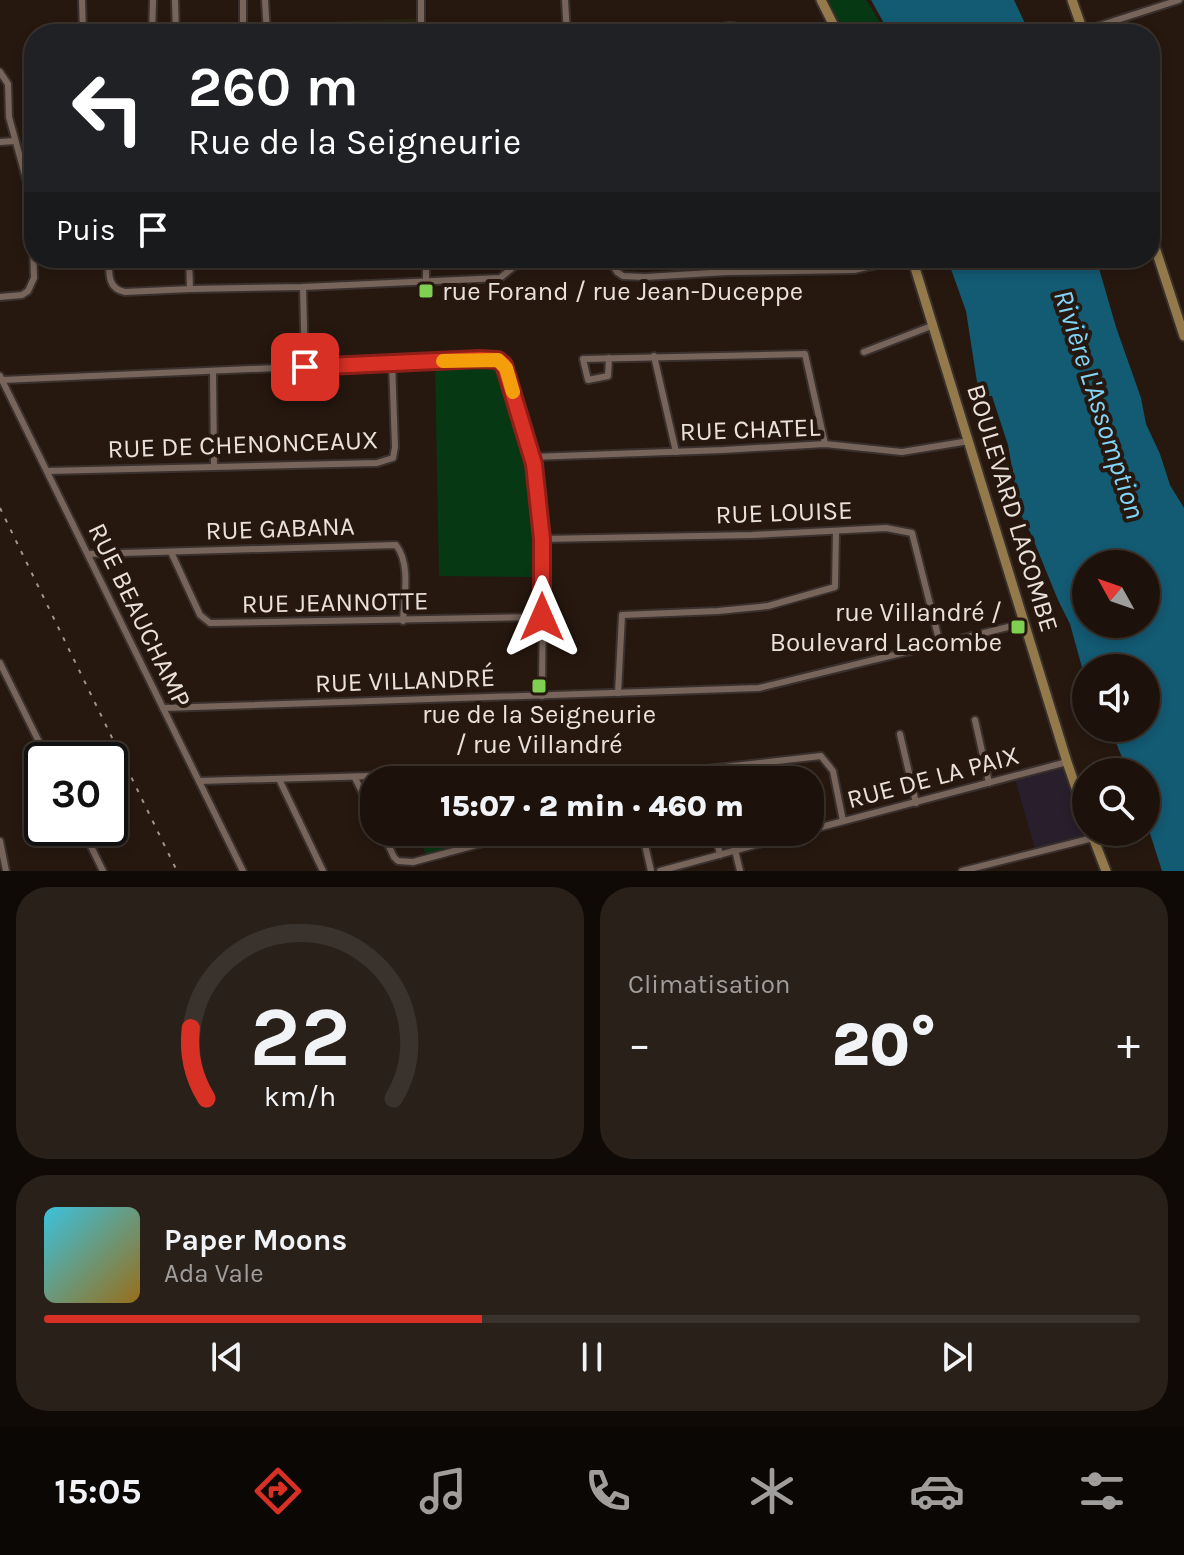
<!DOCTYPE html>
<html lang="fr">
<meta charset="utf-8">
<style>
body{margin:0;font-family:Karla,sans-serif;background:#292019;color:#f1f3f6;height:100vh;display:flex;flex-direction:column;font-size:30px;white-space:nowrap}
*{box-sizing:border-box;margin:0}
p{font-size:26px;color:#a09e9d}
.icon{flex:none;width:44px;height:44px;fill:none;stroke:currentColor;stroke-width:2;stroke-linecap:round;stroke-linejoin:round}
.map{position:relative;height:871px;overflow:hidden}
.panel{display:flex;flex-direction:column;gap:16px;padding:16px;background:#0f0a06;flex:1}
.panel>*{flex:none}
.guide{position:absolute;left:24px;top:24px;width:1136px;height:244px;border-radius:32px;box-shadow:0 4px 12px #0003,0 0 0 2px #3a322c;background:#202124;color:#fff;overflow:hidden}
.needle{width:52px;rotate:310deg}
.buttons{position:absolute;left:1072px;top:550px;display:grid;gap:16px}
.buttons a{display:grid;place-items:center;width:88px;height:88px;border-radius:50%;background:#1c120b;box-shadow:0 4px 12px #0003,0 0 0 2px #3a322c;font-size:40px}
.speed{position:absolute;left:24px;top:742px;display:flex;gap:16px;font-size:40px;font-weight:700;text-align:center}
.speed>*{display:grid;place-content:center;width:104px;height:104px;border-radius:50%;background:#1c120b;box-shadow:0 4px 12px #0003,0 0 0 2px #3a322c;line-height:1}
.speed .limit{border:4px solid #111;border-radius:12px;background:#fff;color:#111}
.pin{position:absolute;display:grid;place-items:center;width:68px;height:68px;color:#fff;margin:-34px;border-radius:16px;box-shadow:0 4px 12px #0006}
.me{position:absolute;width:88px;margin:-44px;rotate:0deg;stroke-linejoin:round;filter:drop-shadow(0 0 6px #0008)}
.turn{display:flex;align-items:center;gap:28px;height:168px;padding:0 32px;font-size:36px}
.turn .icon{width:104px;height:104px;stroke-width:2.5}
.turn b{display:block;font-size:56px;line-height:68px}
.then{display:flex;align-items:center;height:76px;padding:0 32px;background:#0003;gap:16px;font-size:30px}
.big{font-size:60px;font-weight:800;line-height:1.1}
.panel .tile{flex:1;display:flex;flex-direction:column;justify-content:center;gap:12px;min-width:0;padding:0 28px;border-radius:32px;background:#292019}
.panel .dial{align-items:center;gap:0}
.dial svg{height:208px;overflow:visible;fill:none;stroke:#3a322c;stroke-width:7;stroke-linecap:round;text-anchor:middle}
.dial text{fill:#f1f3f6;stroke:none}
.song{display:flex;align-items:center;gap:24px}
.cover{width:96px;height:96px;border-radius:12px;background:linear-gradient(135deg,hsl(190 70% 55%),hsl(40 70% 35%))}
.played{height:8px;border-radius:4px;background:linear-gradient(90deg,#d93025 40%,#3a322c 40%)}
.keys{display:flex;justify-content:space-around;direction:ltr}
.heat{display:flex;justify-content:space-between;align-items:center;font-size:44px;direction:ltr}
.panel .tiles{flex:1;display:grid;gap:16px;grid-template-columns:1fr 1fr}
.tile:last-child{grid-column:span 2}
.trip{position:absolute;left:360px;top:766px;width:464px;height:80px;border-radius:32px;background:#1c120b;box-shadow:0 4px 12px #0003,0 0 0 2px #3a322c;font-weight:800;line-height:80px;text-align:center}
.dock{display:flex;height:128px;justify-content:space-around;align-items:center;background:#0b0704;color:#a09e9d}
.dock .icon{width:56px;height:56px}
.dock .current{color:#d93025}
.dock b{font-size:36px;color:#f1f3f6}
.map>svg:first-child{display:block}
</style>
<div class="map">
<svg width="1184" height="871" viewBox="0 0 1184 871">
<rect width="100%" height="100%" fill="#26180f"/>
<path fill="#291e2b" d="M1067 762 1086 817V832H1091L1093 838 1036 852 1014 776Z"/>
<path fill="#282211" d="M421 18V34H300L299 23Z"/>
<g fill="#073814">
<path d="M821 0H866L881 24 884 34H838Z"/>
<path d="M480 358 503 364 535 466 542 577 439 576 435 362Z"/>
<path d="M551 771 553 780H392L391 776Z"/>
<path d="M416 832H525L428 858Z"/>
</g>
<g fill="#135a73" fill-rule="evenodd">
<path d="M871 0H1014L1030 34H890Z"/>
<path d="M947 258H1096L1116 327 1141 398 1146 424 1160 454 1170 485 1184 508V871H1162L1146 821V772H1128L1110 728H1146V668H1086V677L1083 671 1070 624 1058 600 1031 534 1020 513 1008 445 992 396H988L977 382 966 311ZM1086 564H1146V624H1086Z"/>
</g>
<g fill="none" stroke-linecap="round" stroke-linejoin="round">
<defs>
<g id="street">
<path d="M82 0 83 34"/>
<path d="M175 0 176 34"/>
<path d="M243 0V34"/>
<path d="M265 0 267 34"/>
<path d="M421 0V34"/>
<path d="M565 0 567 34"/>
<path d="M1083 31 1179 0"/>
<path d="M152 34 153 0"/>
<path d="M700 34C717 29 734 19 748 34"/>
<path d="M0 72 8 84 9 117 28 186 32 210 34 278 28 291 22 295 0 297"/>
<path d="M0 142 15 141"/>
<path d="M109 258C109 272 107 289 125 292L190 289 303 287 500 278 516 265"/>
<path d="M189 258 190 289"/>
<path d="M426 258V280"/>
<path d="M608 258 617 272 623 276 645 277 727 272 854 270 907 258"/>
<path d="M726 258 727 272"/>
<path d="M303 287 305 367"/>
<path d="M864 352 934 325"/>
<path d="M654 356 676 452"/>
<path d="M609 358 608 376 588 380 583 359 805 354 825 444"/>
<path d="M213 371 214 467"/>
<path d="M0 376 243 871"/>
<path d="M2 380 480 359 498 360 506 368C514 401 529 434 535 468 547 543 542 620 542 696"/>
<path d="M532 457 723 450 825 444 902 452 969 441"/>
<path d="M47 471 377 463 393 458 395 447 392 363"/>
<path d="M542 539 752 535 886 528 912 533 940 644"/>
<path d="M171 552 200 615 210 623 542 617"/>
<path d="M88 554 396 545C411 564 404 597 403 621"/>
<path d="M0 663 48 760"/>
<path d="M618 693 622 615 718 611 768 606 835 587 836 531"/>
<path d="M163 708 759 688 1025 623"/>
<path d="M975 720 989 783"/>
<path d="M900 734 916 803"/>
<path d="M355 778 374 816"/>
<path d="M279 779 323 871"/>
<path d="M703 780 707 769 821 756 833 771 843 821"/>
<path d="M199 781 608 769 622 771 627 780"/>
<path d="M82 828 103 871"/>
<path d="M810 830 1067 762"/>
<path d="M382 832 394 857 398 861 413 862 524 832"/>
<path d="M642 832 651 871"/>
<path d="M715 832 720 855"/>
<path d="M0 841 6 871"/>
<path d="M735 850 740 871"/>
<path d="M660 871 803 832"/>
<path d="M962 871 1093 838"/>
</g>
<g id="secondary">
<path d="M821 0 838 34"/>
<path d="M1072 0 1084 34"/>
<path d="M1150 232 1184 336"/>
<path d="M912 258 1067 762 1086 817"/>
<path d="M1091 832 1106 871"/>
</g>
</defs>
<use href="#street" stroke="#3a302d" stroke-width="10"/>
<use href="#secondary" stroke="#3a302d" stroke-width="13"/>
<use href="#street" stroke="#77655b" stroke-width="6"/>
<use href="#secondary" stroke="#947a4b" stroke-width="9"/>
<path stroke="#a0948d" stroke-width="2" stroke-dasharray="4 8" stroke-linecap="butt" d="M0 508 177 871"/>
</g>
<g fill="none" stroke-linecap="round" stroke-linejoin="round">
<defs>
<path id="route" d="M305 367 480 359 498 360 504 365 534 464 542 539V617"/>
</defs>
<use href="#route" stroke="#8d1f18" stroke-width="20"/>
<use href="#route" stroke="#d93025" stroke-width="14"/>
<path stroke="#f59e0b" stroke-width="14" d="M443 361 498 360 506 368 513 392"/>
</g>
<g fill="#7fd052" stroke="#26180f" stroke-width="3">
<rect x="418" y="283" width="16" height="16" rx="4"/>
<rect x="1010" y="619" width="16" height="16" rx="4"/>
<rect x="531" y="678" width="16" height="16" rx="4"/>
</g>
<g text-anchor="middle" stroke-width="8" stroke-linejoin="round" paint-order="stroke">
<g font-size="26" fill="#ebe1db" stroke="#26180f" text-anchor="start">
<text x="442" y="300">rue Forand / rue Jean-Duceppe</text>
<text x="1002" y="621" text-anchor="end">rue Villandré /<tspan x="1002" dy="30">Boulevard Lacombe</tspan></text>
<text x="539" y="723" text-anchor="middle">rue de la Seigneurie<tspan x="539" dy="30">/ rue Villandré</tspan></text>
</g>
<g font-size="26" fill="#ebe1db" stroke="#26180f">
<text transform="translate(750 429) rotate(-2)" y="9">RUE CHATEL</text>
<text transform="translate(243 444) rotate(-2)" y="9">RUE DE CHENONCEAUX</text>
<text transform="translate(1013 508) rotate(73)" y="9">BOULEVARD LACOMBE</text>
<text transform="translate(784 512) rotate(-2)" y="9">RUE LOUISE</text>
<text transform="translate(280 528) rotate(-2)" y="9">RUE GABANA</text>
<text transform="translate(335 602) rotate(-1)" y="9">RUE JEANNOTTE</text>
<text transform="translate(140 615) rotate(64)" y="9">RUE BEAUCHAMP</text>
<text transform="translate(405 680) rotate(-2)" y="9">RUE VILLANDRÉ</text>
<text transform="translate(933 777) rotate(-15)" y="9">RUE DE LA PAIX</text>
</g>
<g font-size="28" font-style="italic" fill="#81d5f8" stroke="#26180f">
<text transform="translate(1100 404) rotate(72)" y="10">Rivière L'Assomption</text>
</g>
</g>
</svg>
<div class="buttons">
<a><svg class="needle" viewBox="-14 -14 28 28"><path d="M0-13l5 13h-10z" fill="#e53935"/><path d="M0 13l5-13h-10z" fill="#a09e9d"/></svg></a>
<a><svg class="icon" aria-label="sound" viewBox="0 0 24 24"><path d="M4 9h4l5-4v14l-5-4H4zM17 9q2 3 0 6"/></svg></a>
<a><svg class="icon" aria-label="search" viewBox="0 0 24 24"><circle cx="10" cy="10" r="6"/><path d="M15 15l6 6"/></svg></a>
</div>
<div class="speed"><div class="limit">30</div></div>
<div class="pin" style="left:305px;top:367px;background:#d93025"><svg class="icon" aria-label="arrive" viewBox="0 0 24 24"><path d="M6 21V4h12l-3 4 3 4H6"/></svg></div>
<svg class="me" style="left:542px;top:617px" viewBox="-20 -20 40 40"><path d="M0-17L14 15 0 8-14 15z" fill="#d93025" stroke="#fff" stroke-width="4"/></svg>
<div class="trip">15:07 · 2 min · 460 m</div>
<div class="guide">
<div class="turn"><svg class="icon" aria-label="left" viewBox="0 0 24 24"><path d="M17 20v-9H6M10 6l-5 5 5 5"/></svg><div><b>260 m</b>Rue de la Seigneurie</div></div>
<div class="then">Puis<svg class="icon" aria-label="arrive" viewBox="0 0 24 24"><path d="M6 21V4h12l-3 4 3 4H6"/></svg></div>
</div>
</div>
<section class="panel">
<div class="tiles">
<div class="tile dial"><svg viewBox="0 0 100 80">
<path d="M14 69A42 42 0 1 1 86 69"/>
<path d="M14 69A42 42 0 0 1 8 42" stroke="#d93025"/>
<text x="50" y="56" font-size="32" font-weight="700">22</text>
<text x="50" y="72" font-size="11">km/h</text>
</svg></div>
<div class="tile"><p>Climatisation</p>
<div class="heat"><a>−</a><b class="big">20°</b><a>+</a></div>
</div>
<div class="tile">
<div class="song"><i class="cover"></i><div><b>Paper Moons</b><p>Ada Vale</p></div></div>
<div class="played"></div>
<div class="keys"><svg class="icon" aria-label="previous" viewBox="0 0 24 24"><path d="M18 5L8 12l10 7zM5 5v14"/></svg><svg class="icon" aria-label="pause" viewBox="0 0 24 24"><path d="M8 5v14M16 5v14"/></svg><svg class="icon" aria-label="next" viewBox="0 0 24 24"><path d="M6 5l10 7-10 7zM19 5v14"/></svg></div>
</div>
</div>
</section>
<nav class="dock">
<b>15:05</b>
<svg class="icon current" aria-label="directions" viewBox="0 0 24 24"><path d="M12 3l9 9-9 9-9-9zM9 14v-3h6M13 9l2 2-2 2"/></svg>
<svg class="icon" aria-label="music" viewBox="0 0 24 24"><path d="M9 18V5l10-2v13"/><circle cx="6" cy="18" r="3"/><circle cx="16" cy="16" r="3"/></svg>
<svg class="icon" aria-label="phone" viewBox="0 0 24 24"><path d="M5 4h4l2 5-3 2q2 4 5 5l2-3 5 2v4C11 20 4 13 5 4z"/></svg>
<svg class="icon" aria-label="climate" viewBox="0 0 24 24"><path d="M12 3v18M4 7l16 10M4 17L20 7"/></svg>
<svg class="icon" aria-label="car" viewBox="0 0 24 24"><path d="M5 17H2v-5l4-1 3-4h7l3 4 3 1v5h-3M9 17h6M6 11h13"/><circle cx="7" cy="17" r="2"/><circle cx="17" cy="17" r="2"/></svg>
<svg class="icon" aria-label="filters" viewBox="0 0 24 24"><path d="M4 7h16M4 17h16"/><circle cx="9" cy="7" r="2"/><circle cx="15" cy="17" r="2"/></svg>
</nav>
